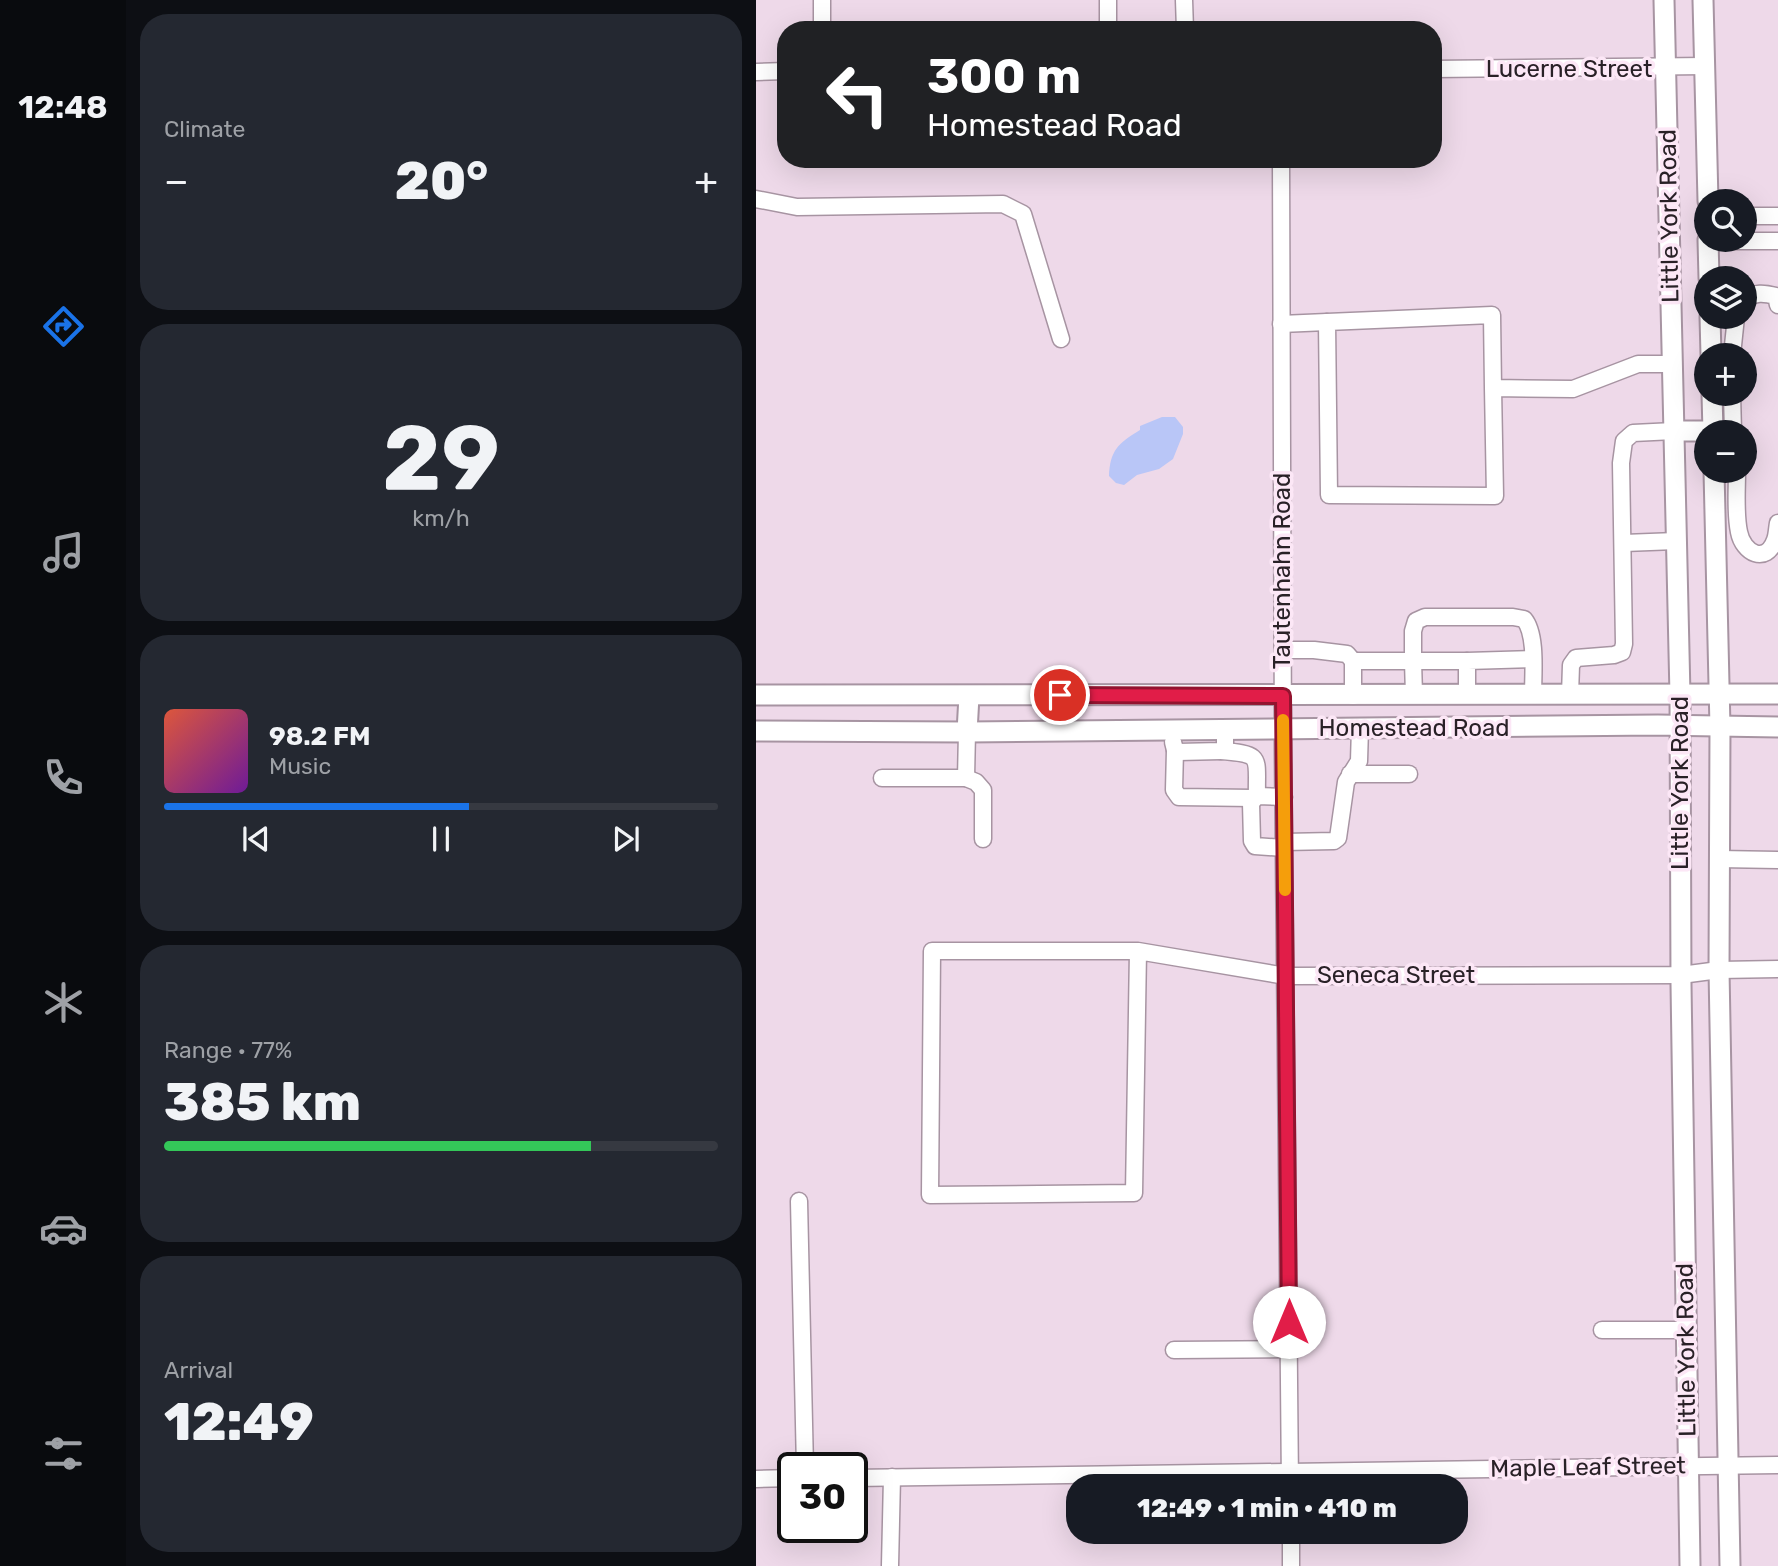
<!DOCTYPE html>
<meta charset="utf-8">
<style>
body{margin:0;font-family:Rubik,sans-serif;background:#242831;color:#f1f3f6;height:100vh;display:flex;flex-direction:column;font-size:26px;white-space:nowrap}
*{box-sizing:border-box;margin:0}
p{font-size:23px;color:#9ea1a6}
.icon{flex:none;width:38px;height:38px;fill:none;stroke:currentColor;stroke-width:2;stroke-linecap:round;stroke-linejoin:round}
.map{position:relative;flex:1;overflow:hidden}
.side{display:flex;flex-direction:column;gap:14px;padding:14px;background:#0d0f14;width:630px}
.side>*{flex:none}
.banner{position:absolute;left:21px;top:21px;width:665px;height:147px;border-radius:28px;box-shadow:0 7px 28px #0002;background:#202124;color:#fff;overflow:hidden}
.tools{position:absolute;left:938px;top:189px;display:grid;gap:14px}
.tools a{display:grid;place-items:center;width:63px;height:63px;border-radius:50%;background:#171b24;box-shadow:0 7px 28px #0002;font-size:35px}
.speed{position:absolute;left:21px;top:1452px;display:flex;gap:14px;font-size:35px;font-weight:700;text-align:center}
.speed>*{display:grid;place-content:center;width:91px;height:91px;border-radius:50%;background:#171b24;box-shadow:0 7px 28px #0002;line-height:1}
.speed .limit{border:4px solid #111;border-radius:10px;background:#fff;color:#111}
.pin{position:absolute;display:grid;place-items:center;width:60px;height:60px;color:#fff;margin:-30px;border:4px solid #fff;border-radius:50%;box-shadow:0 2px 7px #0007}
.me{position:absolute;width:77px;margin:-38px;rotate:0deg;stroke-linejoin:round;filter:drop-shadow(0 0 5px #0008)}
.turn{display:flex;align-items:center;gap:24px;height:147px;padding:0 35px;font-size:32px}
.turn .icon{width:91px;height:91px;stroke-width:2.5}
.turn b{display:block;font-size:49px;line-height:60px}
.big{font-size:52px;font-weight:800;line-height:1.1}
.side .card{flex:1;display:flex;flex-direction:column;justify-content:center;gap:10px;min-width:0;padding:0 24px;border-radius:28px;background:#242831}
.side .dial{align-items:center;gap:0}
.dial b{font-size:91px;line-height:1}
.song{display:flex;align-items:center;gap:21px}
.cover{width:84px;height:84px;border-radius:10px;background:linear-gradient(135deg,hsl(10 70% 55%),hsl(280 70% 35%))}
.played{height:7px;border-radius:4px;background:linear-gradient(90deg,#1a73e8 55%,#363941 55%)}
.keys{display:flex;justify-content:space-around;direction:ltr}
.heat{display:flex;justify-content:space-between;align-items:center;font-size:38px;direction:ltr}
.charge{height:10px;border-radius:5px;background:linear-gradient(90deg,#34c759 77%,#363941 0)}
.trip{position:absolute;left:310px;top:1474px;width:402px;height:70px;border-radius:28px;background:#171b24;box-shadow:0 7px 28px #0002;font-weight:800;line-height:70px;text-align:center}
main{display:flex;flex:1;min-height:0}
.tab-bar{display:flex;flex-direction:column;width:126px;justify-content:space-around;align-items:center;background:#090b0e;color:#9ea1a6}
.tab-bar .icon{width:49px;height:49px}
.tab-bar .active{color:#1a73e8}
.tab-bar b{font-size:32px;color:#f1f3f6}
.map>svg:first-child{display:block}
</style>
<main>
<nav class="tab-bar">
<b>12:48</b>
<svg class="icon active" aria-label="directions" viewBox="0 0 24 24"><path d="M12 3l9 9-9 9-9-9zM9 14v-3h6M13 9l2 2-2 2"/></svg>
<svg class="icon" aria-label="music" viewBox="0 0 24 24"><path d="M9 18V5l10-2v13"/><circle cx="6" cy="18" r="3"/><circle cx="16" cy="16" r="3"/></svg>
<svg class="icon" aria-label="phone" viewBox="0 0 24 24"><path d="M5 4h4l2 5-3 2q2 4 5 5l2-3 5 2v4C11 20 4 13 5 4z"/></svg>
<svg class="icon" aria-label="climate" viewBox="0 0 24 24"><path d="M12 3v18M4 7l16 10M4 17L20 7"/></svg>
<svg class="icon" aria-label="car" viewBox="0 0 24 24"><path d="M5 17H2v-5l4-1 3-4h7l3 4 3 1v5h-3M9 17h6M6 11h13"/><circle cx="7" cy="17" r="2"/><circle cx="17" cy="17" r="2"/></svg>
<svg class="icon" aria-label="filters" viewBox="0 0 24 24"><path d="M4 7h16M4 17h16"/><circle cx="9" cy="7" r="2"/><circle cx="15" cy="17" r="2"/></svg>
</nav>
<section class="side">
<div class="card"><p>Climate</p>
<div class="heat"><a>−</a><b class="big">20°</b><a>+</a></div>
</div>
<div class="card dial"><b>29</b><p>km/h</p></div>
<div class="card">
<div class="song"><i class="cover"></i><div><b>98.2 FM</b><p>Music</p></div></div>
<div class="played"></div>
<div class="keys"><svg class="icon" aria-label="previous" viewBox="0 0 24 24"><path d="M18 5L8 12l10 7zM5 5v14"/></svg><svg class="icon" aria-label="pause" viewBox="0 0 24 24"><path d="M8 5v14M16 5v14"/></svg><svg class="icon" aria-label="next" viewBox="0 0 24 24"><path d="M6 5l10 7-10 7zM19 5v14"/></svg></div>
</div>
<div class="card"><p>Range · 77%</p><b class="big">385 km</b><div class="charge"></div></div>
<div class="card"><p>Arrival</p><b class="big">12:49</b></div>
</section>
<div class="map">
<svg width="1022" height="1566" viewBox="0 0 1022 1566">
<rect width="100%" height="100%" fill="#eed9e9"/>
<path fill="#b9c6f7" d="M406 417H419L427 427V434L417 459 403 469 381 475 368 485 360 483 353 476C354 451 362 443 384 430V426Z"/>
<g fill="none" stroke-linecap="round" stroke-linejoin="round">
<defs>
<g id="minor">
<path d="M66 0V30"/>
<path d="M352 0V30"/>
<path d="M428 0 429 30"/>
<path d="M677 69 949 66"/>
<path d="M0 72 30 71"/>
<path d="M525 159 527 751 534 1486"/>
<path d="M0 199 41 207 247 204 267 214 305 339"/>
<path d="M989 216H1022"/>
<path d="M952 241H1022"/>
<path d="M989 299C999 292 1008 293 1020 296L1022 305"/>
<path d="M525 324 571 322"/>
<path d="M976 355 980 317"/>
<path d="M737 388 736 315 571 322 573 495 739 496 737 388 817 389 882 364H916"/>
<path d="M976 394 977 432"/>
<path d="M981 471C981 491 979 513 983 532 987 553 1010 565 1019 540 1021 535 1021 528 1022 523"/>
<path d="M868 543 920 541"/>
<path d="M527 650H558L591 654 597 661V696"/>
<path d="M597 661H657V631L660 621 669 617H757L768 619C781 634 777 675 777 695"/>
<path d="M658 695 657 661H711"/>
<path d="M711 695V661L777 659"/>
<path d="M814 695 815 665 820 658 858 655 866 652 868 644 865 463 868 441 877 433 918 431"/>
<path d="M417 742 419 750 422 752 465 751 469 747V729"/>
<path d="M419 750 418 790 423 797 497 798"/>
<path d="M465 751C508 754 500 757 501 796"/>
<path d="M594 774H653"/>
<path d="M126 778H210L211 732"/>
<path d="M210 778 220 782 227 790V839"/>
<path d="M528 797 501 796 495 803 496 841 499 846 528 848"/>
<path d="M528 842 578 841 582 838 590 782 603 761 604 728"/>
<path d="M963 859 1022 860"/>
<path d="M382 951 378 1193 174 1195 176 951H382L530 976 925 975 963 970 1022 969"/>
<path d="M43 1201 49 1468"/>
<path d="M846 1330H930"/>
<path d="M418 1350 533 1349"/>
<path d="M96 1478 1022 1465"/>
<path d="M0 1479 37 1478"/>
<path d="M535 1531V1566"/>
<path d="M134 1566 136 1477"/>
</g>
<g id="major">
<path d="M908 0 924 695 925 984 934 1566"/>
<path d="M947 0 952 201"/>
<path d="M952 240 953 278"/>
<path d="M954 317 955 355"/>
<path d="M956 394 957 432"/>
<path d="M918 431H957"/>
<path d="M958 471 964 727 963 970 974 1566"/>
<path d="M0 695 1022 694"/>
<path d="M0 731 211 732 902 725 1022 727"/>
<path d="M211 732 213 696"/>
</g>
</defs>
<use href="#minor" stroke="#a794a2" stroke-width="19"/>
<use href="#major" stroke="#a794a2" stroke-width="23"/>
<use href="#minor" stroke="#fff" stroke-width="16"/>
<use href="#major" stroke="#fff" stroke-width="19"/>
</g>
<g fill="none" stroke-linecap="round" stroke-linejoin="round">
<defs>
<path id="route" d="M304 695 527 696 533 1322"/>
</defs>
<use href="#route" stroke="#92132f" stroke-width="18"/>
<use href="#route" stroke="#e11d48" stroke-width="12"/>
<path stroke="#f59e0b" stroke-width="12" d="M527 720 529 890"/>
</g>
<g text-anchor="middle" stroke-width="7" stroke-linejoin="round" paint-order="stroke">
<g font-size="24" fill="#292127" stroke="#fce7f6">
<text x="813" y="77">Lucerne Street</text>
<text transform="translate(913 216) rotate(-91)" y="8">Little York Road</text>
<text transform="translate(526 571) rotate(-90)" y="8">Tautenhahn Road</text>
<text x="658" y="736">Homestead Road</text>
<text transform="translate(924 783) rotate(-90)" y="8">Little York Road</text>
<text x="640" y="983">Seneca Street</text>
<text transform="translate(930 1350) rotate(-91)" y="8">Little York Road</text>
<text transform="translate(832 1467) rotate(-1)" y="8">Maple Leaf Street</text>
</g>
</g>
</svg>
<div class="tools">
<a><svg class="icon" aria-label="search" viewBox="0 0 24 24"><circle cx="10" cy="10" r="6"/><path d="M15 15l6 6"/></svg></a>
<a><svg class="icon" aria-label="layers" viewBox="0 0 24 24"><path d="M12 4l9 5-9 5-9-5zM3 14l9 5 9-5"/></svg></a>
<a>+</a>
<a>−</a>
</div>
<div class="speed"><div class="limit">30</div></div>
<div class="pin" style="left:304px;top:695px;background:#d93025"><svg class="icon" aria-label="arrive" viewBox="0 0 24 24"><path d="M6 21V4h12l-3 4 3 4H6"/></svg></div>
<svg class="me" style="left:533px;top:1322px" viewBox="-20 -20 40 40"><circle r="19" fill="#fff"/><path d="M0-13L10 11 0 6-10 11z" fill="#e11d48"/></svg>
<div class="trip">12:49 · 1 min · 410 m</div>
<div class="banner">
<div class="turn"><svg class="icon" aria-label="left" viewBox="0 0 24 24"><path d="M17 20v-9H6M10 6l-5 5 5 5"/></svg><div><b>300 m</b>Homestead Road</div></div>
</div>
</div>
</main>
